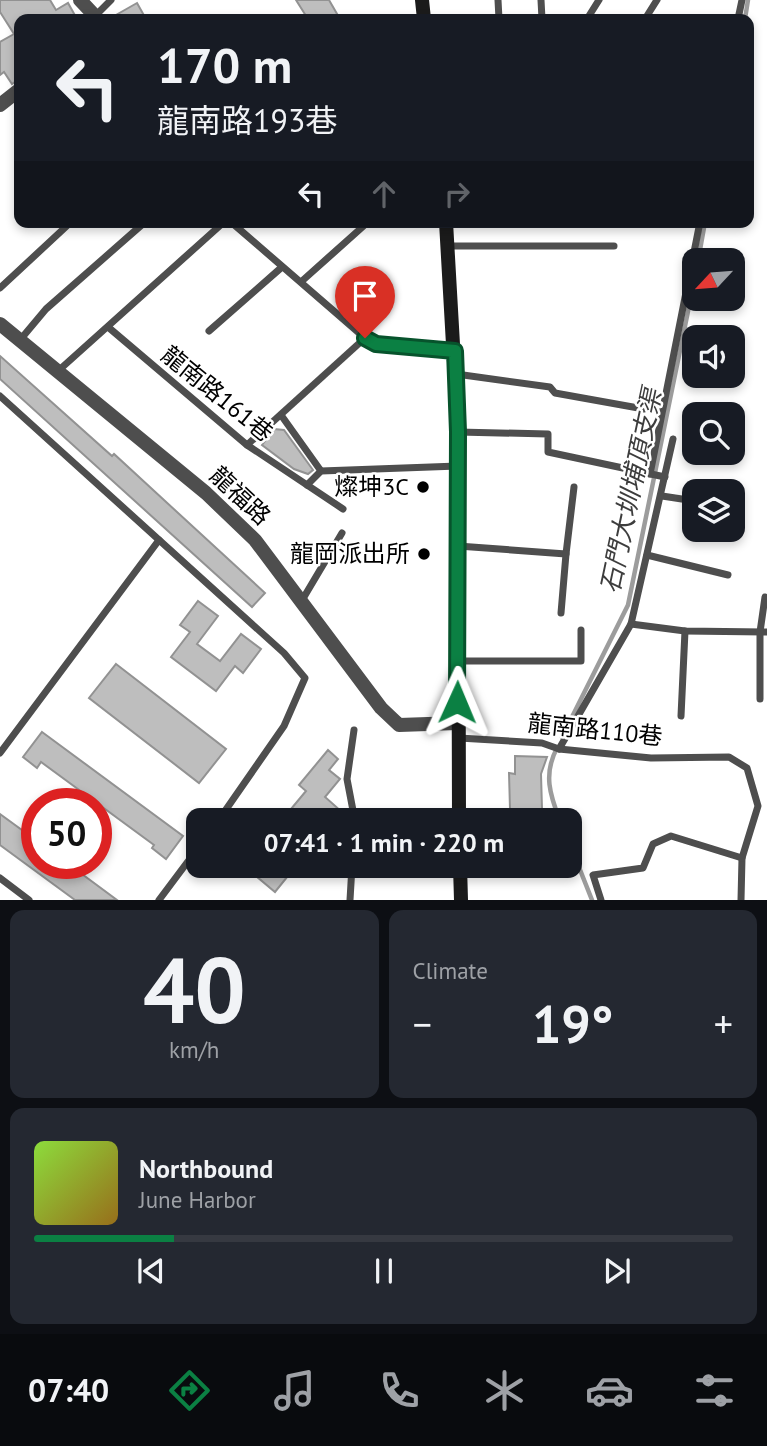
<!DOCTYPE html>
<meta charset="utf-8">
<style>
body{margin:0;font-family:"PT Sans","Noto Sans TC",sans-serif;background:#242831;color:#f1f3f6;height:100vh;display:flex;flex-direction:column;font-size:26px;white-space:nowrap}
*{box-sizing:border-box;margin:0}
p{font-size:23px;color:#9ea1a6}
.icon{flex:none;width:38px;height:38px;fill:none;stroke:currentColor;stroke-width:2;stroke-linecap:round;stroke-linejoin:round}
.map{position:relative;height:900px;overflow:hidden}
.side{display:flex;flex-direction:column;gap:10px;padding:10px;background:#0d0f14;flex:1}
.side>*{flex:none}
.top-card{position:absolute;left:14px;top:14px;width:740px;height:214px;border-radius:14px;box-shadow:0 4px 10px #0003;background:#171b24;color:#f1f3f6;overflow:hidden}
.needle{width:46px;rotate:244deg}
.fabs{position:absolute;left:682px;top:248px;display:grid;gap:14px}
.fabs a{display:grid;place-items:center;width:63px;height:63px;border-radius:14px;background:#171b24;box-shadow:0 4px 10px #0003;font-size:35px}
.speed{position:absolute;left:21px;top:788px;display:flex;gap:14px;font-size:35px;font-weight:700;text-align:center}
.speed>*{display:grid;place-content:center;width:91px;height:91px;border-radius:50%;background:#171b24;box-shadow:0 4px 10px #0003;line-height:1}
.speed .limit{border:10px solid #d22;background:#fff;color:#111}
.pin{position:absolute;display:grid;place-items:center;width:60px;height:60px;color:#fff;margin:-72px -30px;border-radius:50% 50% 50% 0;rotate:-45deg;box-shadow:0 0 7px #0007}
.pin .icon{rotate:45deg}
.me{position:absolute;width:77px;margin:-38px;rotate:1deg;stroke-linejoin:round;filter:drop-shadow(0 0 5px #0008)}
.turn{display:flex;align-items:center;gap:24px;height:147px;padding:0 28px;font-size:32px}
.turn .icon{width:91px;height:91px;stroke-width:2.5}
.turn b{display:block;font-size:49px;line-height:60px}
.lanes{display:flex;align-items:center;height:66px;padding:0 28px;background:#0003;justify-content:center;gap:35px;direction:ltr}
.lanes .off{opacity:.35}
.big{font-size:52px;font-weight:700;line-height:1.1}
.side .tile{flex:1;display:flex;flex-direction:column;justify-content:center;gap:10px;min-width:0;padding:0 24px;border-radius:14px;background:#242831}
.side .dial{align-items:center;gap:0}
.dial b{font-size:91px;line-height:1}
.song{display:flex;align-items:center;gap:21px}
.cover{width:84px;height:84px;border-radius:10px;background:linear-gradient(135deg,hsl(90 70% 55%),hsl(40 70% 35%))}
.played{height:7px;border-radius:4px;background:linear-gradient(90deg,#0b8043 20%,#363941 20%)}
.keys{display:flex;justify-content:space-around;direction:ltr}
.heat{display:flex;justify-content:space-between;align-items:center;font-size:38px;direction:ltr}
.side .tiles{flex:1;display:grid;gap:10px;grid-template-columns:1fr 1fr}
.tile:last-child{grid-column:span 2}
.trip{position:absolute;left:186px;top:808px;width:396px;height:70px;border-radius:14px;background:#171b24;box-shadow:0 4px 10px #0003;font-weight:700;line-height:70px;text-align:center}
.dock{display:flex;height:112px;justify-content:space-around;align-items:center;background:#090b0e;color:#9ea1a6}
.dock .icon{width:49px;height:49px}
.dock .selected{color:#0b8043}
.dock b{font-size:32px;color:#f1f3f6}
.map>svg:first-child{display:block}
</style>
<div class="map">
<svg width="767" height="900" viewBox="0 0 767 900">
<rect width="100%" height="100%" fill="#fff"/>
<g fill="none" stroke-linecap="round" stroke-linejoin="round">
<g stroke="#9c9c9c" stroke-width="4.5">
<path d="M745 19 748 0"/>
<path d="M698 261 705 222"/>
<path d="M562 737 628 605 695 277"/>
<path d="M557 748C543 774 550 795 560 821"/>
<path d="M569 842 592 900"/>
</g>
</g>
<g fill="#bebebe" stroke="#929292" stroke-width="2">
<path d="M0 0H50L56 10 68 3 77 19H19V79L12 84 4 72 0 75V42L14 34 0 12Z"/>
<path d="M296 0H329L340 19H308Z"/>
<path d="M137 3 146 19H109Z"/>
<path d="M0 356 112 456 114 454 265 593 252 607 0 379Z"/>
<path d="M274 429 284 430 313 470 308 474 294 469 262 445Z"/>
<path d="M198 601 218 616 197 644 220 661 241 634 261 649 243 673 235 666 216 691 171 657 190 632 180 625Z"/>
<path d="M116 664 226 749 199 783 89 698Z"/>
<path d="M42 732 183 836 166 859 152 848 154 845 41 762 37 768 23 757Z"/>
<path d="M328 750 338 759 329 770 340 779 325 797 342 812 334 821H281L306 791 299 785Z"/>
<path d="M515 756 547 757 541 774 542 809H510L509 773 515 774Z"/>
<path d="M0 814 37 841V863H67L117 900H75L0 845Z"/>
<path d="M244 866H296L275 892Z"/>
</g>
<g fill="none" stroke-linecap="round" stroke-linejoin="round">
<g stroke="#4e4e4e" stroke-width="7">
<path d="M498 0 499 19"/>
<path d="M541 0 542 19"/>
<path d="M95 16 111 0"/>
<path d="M587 19 599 0"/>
<path d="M645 19 657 0"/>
<path d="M738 19 742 0"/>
<path d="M231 222 365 338 376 344 454 351"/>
<path d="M448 246H614"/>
<path d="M302 281 368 222"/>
<path d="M0 288 71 222"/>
<path d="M108 327 247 445 343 509"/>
<path d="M209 331 282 267"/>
<path d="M20 340 46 309 145 222"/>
<path d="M58 371 224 222"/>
<path d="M456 374 550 387 555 393 644 409"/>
<path d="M0 396 284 653 305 678 284 726 218 821"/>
<path d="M281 415 321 471"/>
<path d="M458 432 548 434V452L665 477"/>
<path d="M247 445 365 338"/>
<path d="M650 474 700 222"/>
<path d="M307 485 321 471 458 466"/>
<path d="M662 496 695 501"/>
<path d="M458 546 566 554 574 487"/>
<path d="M647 555 728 575"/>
<path d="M301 602 342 533"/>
<path d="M561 613 566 554"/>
<path d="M631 624 685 631 767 632"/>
<path d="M459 661H581V630"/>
<path d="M760 699V632L765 597"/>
<path d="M681 716 685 631"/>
<path d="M354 730 347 779 355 821"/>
<path d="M459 738 542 743 559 749 651 758 729 757 747 768 758 806 742 858 741 900"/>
<path d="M559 749 631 624 673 439"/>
<path d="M0 753 159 540"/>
<path d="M0 878 29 900"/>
<path d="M159 900 198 848"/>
<path d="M350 900 352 866"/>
<path d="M601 900 593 875 643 868 653 844 671 836 742 858"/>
</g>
<g stroke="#4e4e4e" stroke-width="14">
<path d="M80 0 95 16 92 19"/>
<path d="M0 105 19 90"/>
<path d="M0 324 206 493 255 540 381 708 399 725 457 723"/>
</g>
<g stroke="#1b1b1b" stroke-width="14">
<path d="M422 0 424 19"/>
<path d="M446 222 458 432 459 821"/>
<path d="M460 866 461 900"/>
</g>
</g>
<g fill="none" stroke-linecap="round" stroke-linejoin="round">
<defs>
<path id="route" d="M365 338 376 344 455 351 458 432 457 702"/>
</defs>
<use href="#route" stroke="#07532c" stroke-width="18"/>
<use href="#route" stroke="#0b8043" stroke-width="12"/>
</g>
<g fill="#000" stroke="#fff" stroke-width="2.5">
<circle cx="423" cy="487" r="7"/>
<circle cx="424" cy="554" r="7"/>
</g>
<g text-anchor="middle" stroke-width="5" stroke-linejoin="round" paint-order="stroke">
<g font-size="24" fill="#000" stroke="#fff">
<text transform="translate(217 394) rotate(39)" y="8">龍南路161巷</text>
<text transform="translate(240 496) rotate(43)" y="8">龍福路</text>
<text transform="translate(595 730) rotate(6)" y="8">龍南路110巷</text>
</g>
<g font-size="24" fill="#000" stroke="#fff" text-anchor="end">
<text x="409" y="495">燦坤3C</text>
<text x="410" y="562">龍岡派出所</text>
</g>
<g font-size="26" font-style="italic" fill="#3d3d3d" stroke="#fff">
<text transform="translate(631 491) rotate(-78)" y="9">石門大圳埔頂支渠</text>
</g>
</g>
</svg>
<div class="fabs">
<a><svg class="needle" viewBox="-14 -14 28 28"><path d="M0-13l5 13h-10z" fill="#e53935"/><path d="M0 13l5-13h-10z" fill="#9ea1a6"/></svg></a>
<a><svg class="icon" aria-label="sound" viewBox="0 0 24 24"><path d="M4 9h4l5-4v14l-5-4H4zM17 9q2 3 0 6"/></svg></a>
<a><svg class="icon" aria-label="search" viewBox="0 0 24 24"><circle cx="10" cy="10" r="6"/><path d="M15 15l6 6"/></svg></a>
<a><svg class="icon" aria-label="layers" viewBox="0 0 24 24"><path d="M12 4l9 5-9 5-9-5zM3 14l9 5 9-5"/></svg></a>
</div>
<div class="speed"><div class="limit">50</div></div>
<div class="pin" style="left:365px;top:338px;background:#d93025"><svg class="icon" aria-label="arrive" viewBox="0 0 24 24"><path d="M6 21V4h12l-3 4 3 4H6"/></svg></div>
<svg class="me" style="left:457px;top:702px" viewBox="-20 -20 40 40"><path d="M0-17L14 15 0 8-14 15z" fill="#0b8043" stroke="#fff" stroke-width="4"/></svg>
<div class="trip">07:41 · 1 min · 220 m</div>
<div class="top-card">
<div class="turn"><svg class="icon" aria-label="left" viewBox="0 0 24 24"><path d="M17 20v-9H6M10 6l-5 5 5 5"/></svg><div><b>170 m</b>龍南路193巷</div></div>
<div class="lanes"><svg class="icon" aria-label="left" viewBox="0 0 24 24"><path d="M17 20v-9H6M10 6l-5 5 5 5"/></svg><svg class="icon off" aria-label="ahead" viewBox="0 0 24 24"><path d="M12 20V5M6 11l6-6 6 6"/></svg><svg class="icon off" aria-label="right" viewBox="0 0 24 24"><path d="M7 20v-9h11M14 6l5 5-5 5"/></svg></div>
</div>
</div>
<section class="side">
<div class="tiles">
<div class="tile dial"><b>40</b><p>km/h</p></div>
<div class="tile"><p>Climate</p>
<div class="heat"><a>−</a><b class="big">19°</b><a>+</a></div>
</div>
<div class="tile">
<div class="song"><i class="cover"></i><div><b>Northbound</b><p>June Harbor</p></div></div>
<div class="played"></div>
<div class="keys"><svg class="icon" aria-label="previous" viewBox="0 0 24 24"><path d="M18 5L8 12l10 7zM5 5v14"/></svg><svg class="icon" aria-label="pause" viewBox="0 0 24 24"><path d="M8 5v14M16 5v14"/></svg><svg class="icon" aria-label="next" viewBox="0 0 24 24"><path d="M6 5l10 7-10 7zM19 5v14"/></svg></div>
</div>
</div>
</section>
<nav class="dock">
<b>07:40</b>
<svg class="icon selected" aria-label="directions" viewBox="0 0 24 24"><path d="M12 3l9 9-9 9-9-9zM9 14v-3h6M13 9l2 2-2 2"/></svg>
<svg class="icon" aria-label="music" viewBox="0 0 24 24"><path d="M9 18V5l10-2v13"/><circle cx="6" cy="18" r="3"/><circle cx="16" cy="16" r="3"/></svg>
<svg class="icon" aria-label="phone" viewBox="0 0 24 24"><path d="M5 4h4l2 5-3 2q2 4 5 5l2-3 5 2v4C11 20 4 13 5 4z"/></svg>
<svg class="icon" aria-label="climate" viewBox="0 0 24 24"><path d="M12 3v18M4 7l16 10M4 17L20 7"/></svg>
<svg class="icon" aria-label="car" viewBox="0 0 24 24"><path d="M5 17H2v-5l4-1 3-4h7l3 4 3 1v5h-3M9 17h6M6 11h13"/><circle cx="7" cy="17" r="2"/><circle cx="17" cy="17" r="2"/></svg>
<svg class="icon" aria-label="filters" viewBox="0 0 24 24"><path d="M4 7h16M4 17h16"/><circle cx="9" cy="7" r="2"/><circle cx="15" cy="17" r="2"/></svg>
</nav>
